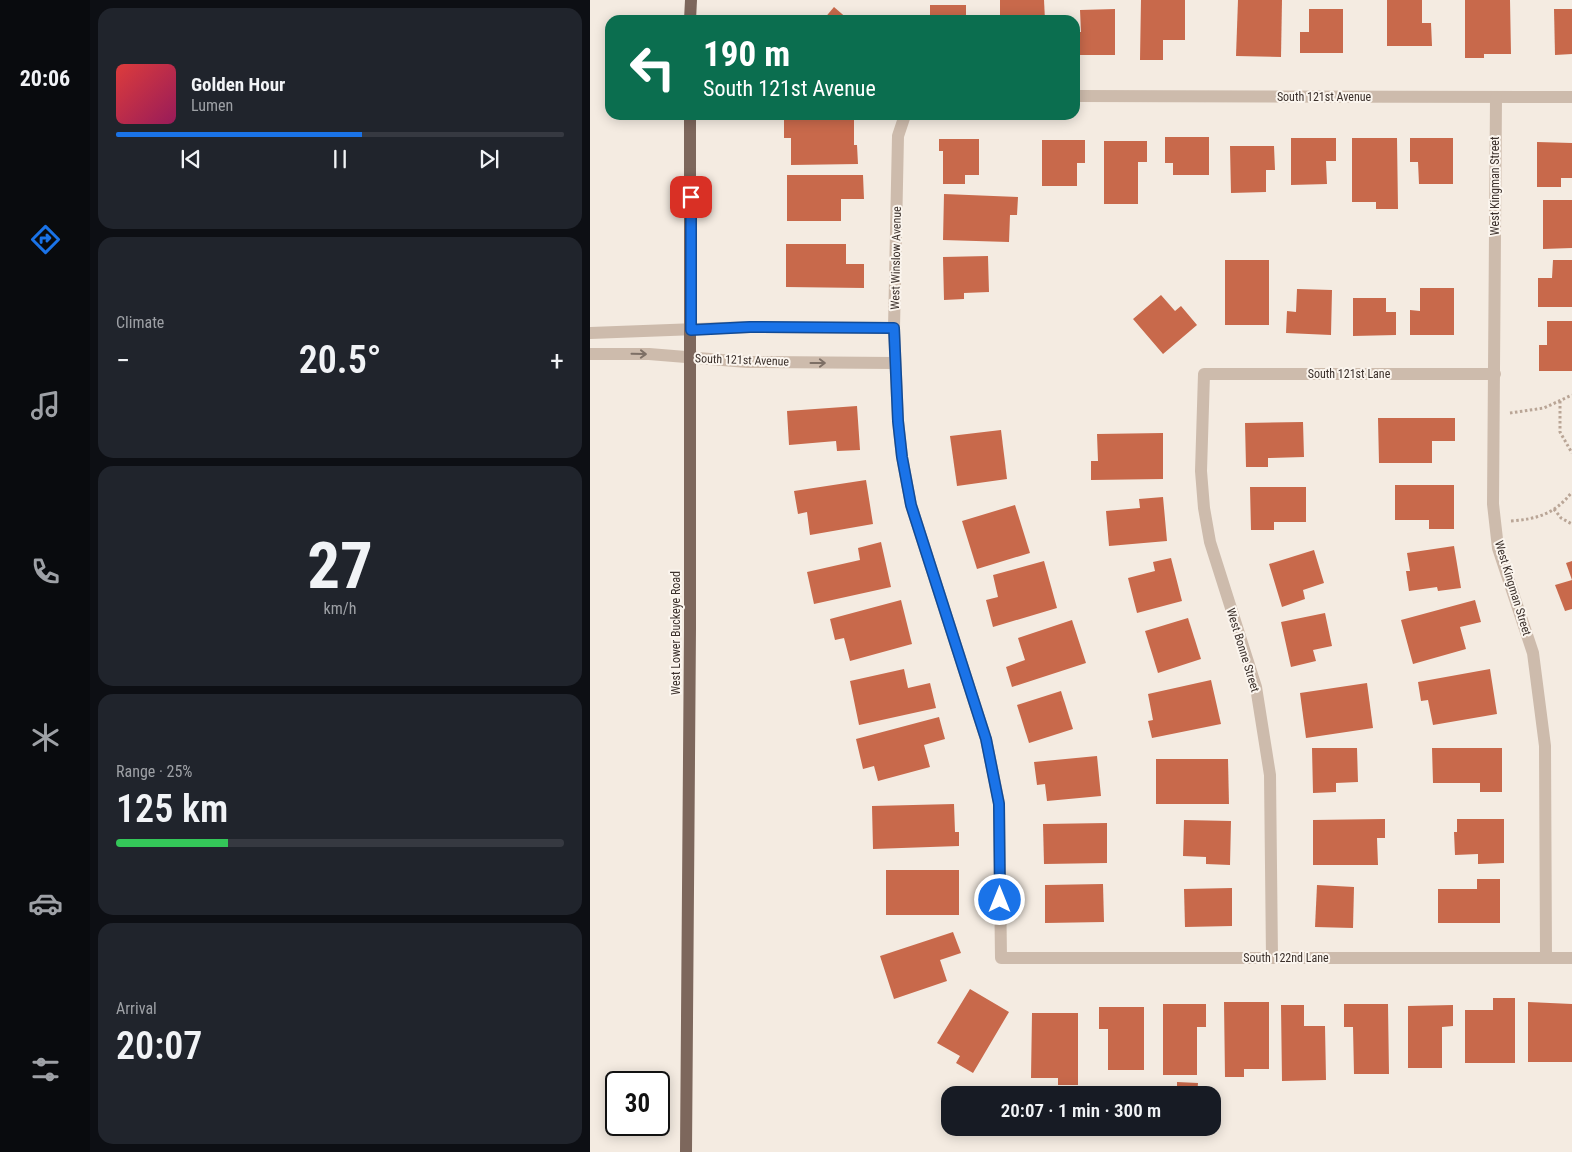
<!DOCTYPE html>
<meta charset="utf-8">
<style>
body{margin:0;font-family:"Roboto Condensed",sans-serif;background:#20242c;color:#f1f3f6;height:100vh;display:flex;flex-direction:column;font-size:19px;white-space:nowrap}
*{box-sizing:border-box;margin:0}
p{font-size:16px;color:#9ea1a6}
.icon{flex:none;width:28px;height:28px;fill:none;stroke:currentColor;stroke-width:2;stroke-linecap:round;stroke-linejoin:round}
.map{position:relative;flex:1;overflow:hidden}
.drawer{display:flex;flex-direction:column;gap:8px;padding:8px;background:#0d0f14;width:500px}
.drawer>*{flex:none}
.top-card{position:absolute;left:15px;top:15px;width:475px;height:105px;border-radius:15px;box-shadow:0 2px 12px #0003;background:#0b6e4f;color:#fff;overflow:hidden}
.speed{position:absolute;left:15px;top:1071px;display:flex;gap:10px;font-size:25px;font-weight:700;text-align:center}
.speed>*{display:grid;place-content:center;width:65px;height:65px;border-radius:50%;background:#171b24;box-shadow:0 2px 12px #0003;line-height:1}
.speed .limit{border:2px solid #111;border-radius:8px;background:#fff;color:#111}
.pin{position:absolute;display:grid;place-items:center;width:42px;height:42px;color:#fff;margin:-21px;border-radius:10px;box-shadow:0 2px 8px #0006}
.me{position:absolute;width:55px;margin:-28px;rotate:0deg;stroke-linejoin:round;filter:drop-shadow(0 0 4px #0008)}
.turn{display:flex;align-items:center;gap:18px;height:105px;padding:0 15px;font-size:22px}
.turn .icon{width:65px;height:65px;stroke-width:2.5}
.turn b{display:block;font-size:35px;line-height:42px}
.big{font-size:38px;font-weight:600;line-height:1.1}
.drawer .widget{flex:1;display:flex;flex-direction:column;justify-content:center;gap:8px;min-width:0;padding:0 18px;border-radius:15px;background:#20242c}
.drawer .dial{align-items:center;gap:0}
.dial b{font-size:65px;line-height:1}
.song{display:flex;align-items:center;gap:15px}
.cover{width:60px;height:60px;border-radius:8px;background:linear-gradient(135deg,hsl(0 70% 55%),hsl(330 70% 35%))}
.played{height:5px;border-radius:2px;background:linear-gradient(90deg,#1a73e8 55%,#363941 55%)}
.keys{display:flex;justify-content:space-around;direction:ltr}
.heat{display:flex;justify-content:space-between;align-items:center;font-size:28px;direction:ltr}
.charge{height:8px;border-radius:4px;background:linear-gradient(90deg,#34c759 25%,#363941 0)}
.trip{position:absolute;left:351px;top:1086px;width:280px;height:50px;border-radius:15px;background:#171b24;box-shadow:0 2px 12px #0003;font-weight:600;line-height:50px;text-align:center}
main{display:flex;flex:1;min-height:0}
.tab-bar{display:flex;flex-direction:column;width:90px;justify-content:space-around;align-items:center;background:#090b0e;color:#9ea1a6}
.tab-bar .icon{width:35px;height:35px}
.tab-bar .current{color:#1a73e8}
.tab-bar b{font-size:22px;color:#f1f3f6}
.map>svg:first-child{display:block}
</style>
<main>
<nav class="tab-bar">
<b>20:06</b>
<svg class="icon current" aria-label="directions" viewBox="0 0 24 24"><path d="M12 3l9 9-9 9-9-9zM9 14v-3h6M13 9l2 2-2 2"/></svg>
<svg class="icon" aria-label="music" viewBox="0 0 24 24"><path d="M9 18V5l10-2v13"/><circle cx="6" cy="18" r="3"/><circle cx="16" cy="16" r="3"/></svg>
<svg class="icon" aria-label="phone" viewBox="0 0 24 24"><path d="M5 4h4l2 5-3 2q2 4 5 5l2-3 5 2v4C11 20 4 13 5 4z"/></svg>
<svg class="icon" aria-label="climate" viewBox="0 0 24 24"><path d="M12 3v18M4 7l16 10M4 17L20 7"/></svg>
<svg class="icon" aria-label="car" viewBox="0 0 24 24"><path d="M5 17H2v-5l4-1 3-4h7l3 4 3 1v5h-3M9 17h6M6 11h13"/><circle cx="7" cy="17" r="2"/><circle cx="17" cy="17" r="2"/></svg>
<svg class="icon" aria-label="filters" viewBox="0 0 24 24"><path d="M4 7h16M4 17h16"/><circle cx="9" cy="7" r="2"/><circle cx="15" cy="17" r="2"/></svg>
</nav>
<section class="drawer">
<div class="widget">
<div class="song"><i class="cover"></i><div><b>Golden Hour</b><p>Lumen</p></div></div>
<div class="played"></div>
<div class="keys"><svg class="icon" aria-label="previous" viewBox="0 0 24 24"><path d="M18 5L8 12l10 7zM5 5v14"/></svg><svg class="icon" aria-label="pause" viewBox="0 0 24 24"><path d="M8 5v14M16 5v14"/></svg><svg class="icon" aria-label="next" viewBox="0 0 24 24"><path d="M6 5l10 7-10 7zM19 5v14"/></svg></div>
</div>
<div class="widget"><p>Climate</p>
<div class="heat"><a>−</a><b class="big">20.5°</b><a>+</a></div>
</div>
<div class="widget dial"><b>27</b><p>km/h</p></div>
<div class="widget"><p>Range · 25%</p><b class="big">125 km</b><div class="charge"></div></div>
<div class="widget"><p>Arrival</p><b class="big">20:07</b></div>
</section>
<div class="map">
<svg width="982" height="1152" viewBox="0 0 982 1152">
<rect width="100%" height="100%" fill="#f4ebe1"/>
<g fill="#c8694b">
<path d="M410 0H454L455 20H410Z"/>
<path d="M551 0H595V40H573V60H550Z"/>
<path d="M648 0H692L691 57 646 56Z"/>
<path d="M797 0H832V23H841L842 46H797Z"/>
<path d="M875 0H920L921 54H894V58H875Z"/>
<rect x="340" y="5" width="36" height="15"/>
<path d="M244 7 259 20H233Z"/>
<path d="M525 9V55H485V32H491L490 10Z"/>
<path d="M719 9H753V53H710V32H719Z"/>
<path d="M964 9H982V54L965 55Z"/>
<path d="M264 118V145H267L268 164 201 165V138H194V119Z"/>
<path d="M575 137H619V175H583V163H575Z"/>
<path d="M701 138H746V161H736L737 184 701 185Z"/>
<path d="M762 138H807L808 209H786V202H762Z"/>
<path d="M820 138H863V184H829L828 162H820Z"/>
<path d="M349 139H389V175H375V184H353V151H349Z"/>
<path d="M452 140H495V163H487V186H452Z"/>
<path d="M514 141H557V162H548V204H514Z"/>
<path d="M947 142 982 143V178H971V187H947Z"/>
<path d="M640 146H684L685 170H676V192L641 193Z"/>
<path d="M197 175H273L274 199H251V221H197Z"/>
<path d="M354 194 428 197 427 215H420L419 242 353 240Z"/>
<path d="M953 200H982V248L953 249Z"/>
<path d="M196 244H256V264H274V288L196 287Z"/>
<path d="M398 256 399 292 374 293V299L354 300 353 257Z"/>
<rect x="635" y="260" width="44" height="65"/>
<path d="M963 260H982V307H948V278H962Z"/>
<path d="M830 288H864V335H820V310L830 311Z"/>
<path d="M707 289 742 290 741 335 696 333 697 311 706 312Z"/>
<path d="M571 295 585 311 591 306 607 325 573 354 543 319Z"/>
<path d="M763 298H796V312H806V335L763 336Z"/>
<path d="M957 321H982V371H949V345H957Z"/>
<path d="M267 406 270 450 247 451 246 441 199 445 197 411Z"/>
<path d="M788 418H865V441H842V463H789Z"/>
<path d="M713 422 714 457 678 458V467H656L655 423Z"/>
<path d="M411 430 417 479 367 486 360 436Z"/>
<path d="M573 433V479L501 480V461H508L507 434Z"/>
<path d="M276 480 283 524 220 535 217 512 208 514 204 491Z"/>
<path d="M805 485H864V529H839V520H805Z"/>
<path d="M660 487H716V522H684V530H661Z"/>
<path d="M573 497 577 541 519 546 516 511 550 508 549 499Z"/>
<path d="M425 505 440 553 387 569 372 521Z"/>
<path d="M291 542 301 587 224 604 217 572 270 560 268 548Z"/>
<path d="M864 546 871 588 848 591 847 587 819 591 816 571H820L817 553Z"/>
<path d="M724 550 734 583 713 590 715 599 692 607 679 564Z"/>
<path d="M581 558 592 601 547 613 538 578 565 571 563 562Z"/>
<path d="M454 561 467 608 403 627 396 600 408 597 403 575Z"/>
<path d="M982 561V580L976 563Z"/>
<path d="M982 580V609L975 611 965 585Z"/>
<path d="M311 600 322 644 260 661 254 638 245 640 240 619Z"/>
<path d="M885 600 891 622 870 627 876 649 823 664 811 620Z"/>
<path d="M735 613 742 646 723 650 726 661 701 667 691 622Z"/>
<path d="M598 618 611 659 568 673 555 631Z"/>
<path d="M482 620 496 663 422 687 416 667 435 660 428 638Z"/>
<path d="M314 669 318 688 340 683 346 708 269 725 260 681Z"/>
<path d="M900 669 907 714 843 725 838 700 831 701 828 682Z"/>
<path d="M621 680 631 724 562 738 558 721 563 720 558 694Z"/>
<path d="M777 683 783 728 716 738 710 693Z"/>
<path d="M471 691 483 729 439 743 427 705Z"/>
<path d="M349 717 355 739 334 745 340 767 288 781 284 766 273 769 266 739Z"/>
<path d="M722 748H767L768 782 746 783V792L723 793Z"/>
<path d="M842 748H912V792H890V783H843Z"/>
<path d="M507 756 511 796 457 801 455 784 447 785 444 762Z"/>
<path d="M566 759H638L639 804H566Z"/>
<path d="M364 804 365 832H369V846L283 849 282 806Z"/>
<path d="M795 819V838H787L788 865H723V820Z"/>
<path d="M867 819H914V863L888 864V854L865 855 864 832H867Z"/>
<path d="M594 820 641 821 640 865 616 864V857L593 856Z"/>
<path d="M517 823V863L454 864 453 824Z"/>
<rect x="296" y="870" width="73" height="45"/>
<path d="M887 879H910V923H848V889H887Z"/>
<path d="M513 884 514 922 455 923V885Z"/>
<path d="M727 885 764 887 763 928 725 927Z"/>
<path d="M642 888V926L595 927 594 889Z"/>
<path d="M363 932 371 953 350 960 357 981 304 999 290 956Z"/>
<path d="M380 989 419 1012 383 1073 366 1063 370 1056 347 1043Z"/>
<path d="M903 998H925V1063H875V1010H903Z"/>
<path d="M634 1002H679V1069H654V1077H635Z"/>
<path d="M938 1002 982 1004V1062H938Z"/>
<path d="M573 1004H616V1027H607V1075H573Z"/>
<path d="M754 1004H798L799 1074H764L763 1027H754Z"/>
<path d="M691 1005H714V1026H735L736 1080 692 1081Z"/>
<path d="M863 1005V1026L852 1027V1068H818V1006Z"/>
<path d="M509 1007H554V1070H518V1029H509Z"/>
<path d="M442 1013H488V1085H468V1078H441Z"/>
<path d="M587 1082 608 1083 607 1094 587 1093Z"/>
</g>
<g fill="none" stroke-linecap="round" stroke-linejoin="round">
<g stroke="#b9a596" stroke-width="3" stroke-dasharray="2.5 2.5" stroke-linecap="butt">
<path d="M970 401V432L982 453"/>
<path d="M920 413 954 408 982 395"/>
<path d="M964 509 971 518 982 524"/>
<path d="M921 521C947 519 965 514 982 492"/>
</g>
<g stroke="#cdbbac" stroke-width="12">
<path d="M485 96 982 97"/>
<path d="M906 98 903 504 908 548 943 653 955 746 956 958"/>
<path d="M315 115 308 136 304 328 308 421 312 457 321 505 396 739 409 803 411 958H982"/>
<path d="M0 333 160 327 304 328"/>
<path d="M0 354H59L157 362 305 363"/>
<path d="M682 958 680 775 666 687 620 542 614 508 611 471 614 374H905"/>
</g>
<g stroke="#7d675c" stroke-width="12">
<path d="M100 20 101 0"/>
<path d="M96 1152 100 628V115"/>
</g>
</g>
<defs><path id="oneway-shaft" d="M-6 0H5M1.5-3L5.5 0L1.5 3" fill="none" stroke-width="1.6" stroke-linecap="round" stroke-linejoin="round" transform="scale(1.25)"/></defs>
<g stroke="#7d6f65">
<use href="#oneway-shaft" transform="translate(49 354) rotate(1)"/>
<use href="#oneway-shaft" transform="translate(228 363)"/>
</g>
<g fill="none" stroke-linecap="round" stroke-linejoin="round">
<defs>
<path id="route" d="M101 197V330L160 327 304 328 308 421 312 457 321 505 396 739 409 804 410 900"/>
</defs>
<use href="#route" stroke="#114b97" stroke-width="12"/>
<use href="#route" stroke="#1a73e8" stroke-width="9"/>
</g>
<g text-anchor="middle" stroke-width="4" stroke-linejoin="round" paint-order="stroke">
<g font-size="12" fill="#3b302b" stroke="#fbf5ee">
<text x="734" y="101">South 121st Avenue</text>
<text transform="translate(905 186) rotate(-90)" y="4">West Kingman Street</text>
<text transform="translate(306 258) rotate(-89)" y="4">West Winslow Avenue</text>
<text transform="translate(152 360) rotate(2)" y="4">South 121st Avenue</text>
<text x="759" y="378">South 121st Lane</text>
<text transform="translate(923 588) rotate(73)" y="4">West Kingman Street</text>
<text transform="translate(86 633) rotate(-90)" y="4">West Lower Buckeye Road</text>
<text transform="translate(653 650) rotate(73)" y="4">West Bonne Street</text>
<text x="696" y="962">South 122nd Lane</text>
</g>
</g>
</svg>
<div class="speed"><div class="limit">30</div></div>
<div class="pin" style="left:101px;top:197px;background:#d93025"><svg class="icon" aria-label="arrive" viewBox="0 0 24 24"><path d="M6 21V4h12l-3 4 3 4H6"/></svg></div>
<svg class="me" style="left:410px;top:900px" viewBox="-20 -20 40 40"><circle r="17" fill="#1a73e8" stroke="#fff" stroke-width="3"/><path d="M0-11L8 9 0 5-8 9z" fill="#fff"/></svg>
<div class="trip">20:07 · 1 min · 300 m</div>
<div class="top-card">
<div class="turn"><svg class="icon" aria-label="left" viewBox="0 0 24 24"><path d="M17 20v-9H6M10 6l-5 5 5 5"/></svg><div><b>190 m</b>South 121st Avenue</div></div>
</div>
</div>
</main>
